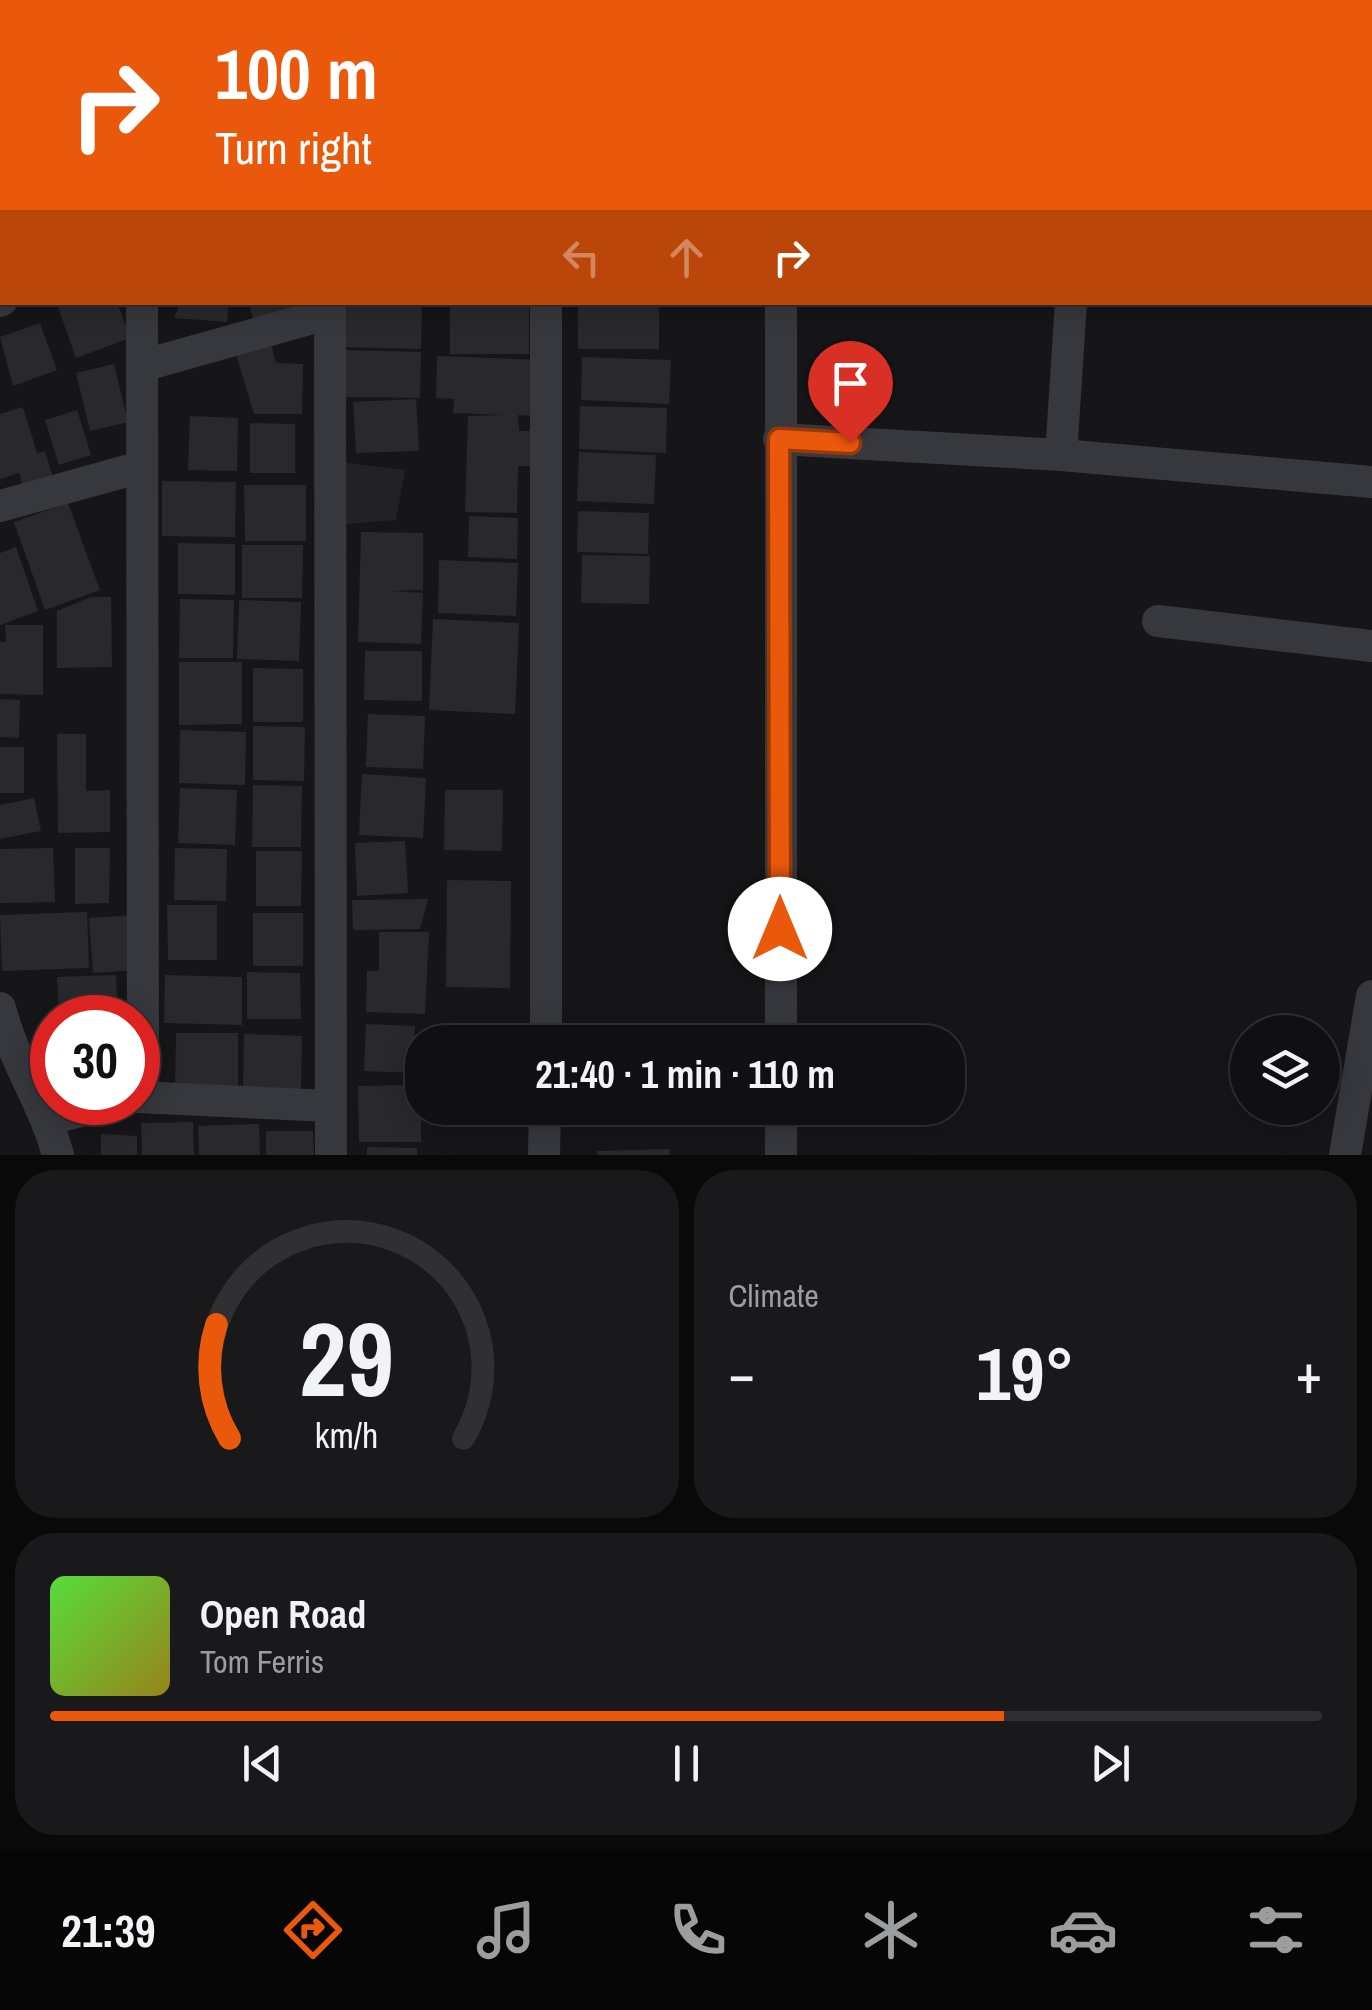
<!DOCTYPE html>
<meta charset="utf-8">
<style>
body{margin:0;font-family:"Archivo Narrow",sans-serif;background:#19191b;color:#f1f3f6;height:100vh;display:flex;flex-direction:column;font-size:38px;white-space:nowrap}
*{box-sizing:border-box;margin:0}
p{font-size:32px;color:#9c9d9f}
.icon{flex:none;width:55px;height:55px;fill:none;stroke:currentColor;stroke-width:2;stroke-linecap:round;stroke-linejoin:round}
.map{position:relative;height:1155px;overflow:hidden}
.panel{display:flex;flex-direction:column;gap:15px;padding:15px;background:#09090a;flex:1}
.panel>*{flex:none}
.guide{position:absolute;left:0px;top:0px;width:1372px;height:305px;box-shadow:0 5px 25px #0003,0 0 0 2px #303032;background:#ea580c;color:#fff;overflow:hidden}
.tools{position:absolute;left:1230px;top:1015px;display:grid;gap:20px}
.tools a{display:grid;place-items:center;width:110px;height:110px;border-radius:50%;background:#101012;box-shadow:0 5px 25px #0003,0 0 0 2px #303032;font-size:50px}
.speed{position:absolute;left:30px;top:995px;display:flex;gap:20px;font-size:50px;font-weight:700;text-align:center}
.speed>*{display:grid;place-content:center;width:130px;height:130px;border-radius:50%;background:#101012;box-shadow:0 5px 25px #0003,0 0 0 2px #303032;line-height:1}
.speed .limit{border:15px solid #d22;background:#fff;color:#111}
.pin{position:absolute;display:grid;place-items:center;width:85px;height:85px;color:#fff;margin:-102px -42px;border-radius:50% 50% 50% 0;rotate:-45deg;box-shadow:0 0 10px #0007}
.pin .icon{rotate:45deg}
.me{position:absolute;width:110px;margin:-55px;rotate:0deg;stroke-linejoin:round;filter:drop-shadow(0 0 8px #0008)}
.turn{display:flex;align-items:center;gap:35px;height:210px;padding:0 50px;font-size:45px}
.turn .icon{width:130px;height:130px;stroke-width:2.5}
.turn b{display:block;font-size:70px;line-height:85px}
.lanes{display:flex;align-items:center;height:95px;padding:0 50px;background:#0003;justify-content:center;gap:50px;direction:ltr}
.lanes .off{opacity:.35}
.big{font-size:75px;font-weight:800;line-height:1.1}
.panel .tile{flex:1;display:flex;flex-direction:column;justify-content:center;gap:15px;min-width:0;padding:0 35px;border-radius:40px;background:#19191b}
.panel .dial{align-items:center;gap:0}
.dial svg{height:260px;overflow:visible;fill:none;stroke:#303032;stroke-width:7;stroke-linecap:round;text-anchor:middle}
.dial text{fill:#f1f3f6;stroke:none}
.song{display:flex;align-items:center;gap:30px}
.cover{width:120px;height:120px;border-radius:15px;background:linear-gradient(135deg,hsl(110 70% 55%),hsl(50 70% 35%))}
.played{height:10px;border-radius:5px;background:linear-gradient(90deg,#ea580c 75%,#303032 75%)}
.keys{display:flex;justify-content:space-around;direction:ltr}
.heat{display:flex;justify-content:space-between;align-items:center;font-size:55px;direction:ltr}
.panel .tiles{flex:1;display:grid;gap:15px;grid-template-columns:1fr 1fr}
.tile:last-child{grid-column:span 2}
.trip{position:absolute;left:405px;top:1025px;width:560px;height:100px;border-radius:40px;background:#101012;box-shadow:0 5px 25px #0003,0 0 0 2px #303032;font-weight:800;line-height:100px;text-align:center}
.dock{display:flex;height:160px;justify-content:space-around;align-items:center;background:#060607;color:#9c9d9f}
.dock .icon{width:70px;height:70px}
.dock .selected{color:#ea580c}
.dock b{font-size:45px;color:#f1f3f6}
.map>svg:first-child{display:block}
</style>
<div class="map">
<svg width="1372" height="1155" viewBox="0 0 1372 1155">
<rect width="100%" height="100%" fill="#161618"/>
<path fill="#222225" d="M339 462 405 470 396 520 336 525Z"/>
<g fill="#29292c">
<path d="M71 302H117L130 338 76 358 58 307Z"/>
<path d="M181 302H229L227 322 174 318Z"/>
<path d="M249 302H306L307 307 253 320Z"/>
<path d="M341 302H422L421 349 341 347Z"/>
<rect x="450" y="302" width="79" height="52"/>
<rect x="578" y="302" width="81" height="47"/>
<path d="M40 323 57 370 13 386 0 337Z"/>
<path d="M271 344 276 363 303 364 302 414H254L236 354Z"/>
<path d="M342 350 421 352 420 398 341 397Z"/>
<path d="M437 356 539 360 537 416 518 415 519 431H535V466H518L517 513 465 512 468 416 504 415 453 413 454 399 436 398Z"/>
<path d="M582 357 671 360 669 404 581 400Z"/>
<path d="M114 364 128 422 90 431 76 373Z"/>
<path d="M416 399 419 451 356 453 353 402Z"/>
<path d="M580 406 667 408 666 453 579 449Z"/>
<path d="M23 407 37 453 45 451 55 484 25 493 19 473 0 479V414Z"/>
<path d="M77 410 91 455 59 465 45 420Z"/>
<path d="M190 416 238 418 237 471 188 470Z"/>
<path d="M250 423 295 424V473H250Z"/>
<path d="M579 452 656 455 654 504 577 501Z"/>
<path d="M162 481 236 482 235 537 162 536Z"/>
<path d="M244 485H306V541H245Z"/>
<path d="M68 503 100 590 45 610 14 522Z"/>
<path d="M578 511 649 513 648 554 577 552Z"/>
<path d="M469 516 518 518 517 559 468 557Z"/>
<path d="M361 532 423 533V590L390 591 423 593 421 644 358 642Z"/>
<path d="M178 543 235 544V595L178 594Z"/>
<path d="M242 545H303L302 598H242Z"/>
<path d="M16 547 38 611 0 625V553Z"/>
<path d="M582 555 650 556 649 604 581 603Z"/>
<path d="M439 560 518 563 516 616 438 613Z"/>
<path d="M91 597H111L112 667 57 668V611Z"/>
<path d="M180 599 234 600 233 658H179Z"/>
<path d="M239 600 301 602 299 661 237 659Z"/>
<path d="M433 619 519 623 515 714 429 710Z"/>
<path d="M5 625H43V695L0 694V642H6Z"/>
<path d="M365 651H422V701L364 700Z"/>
<path d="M179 662H242V724L179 725Z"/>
<path d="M253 668 303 669V722H253Z"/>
<path d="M0 699 20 700 19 738 0 737Z"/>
<path d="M368 714 425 716 423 769 366 767Z"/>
<path d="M253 726 305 727 304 781 253 780Z"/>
<path d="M180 730 246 732 245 785 179 783Z"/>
<path d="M57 734H86V791L110 790V832L58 833Z"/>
<rect x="0" y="747" width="24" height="46"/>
<path d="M362 774 426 778 423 838 359 835Z"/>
<path d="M253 785 302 786 301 847H252Z"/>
<path d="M180 788 237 790 235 845 178 843Z"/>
<path d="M445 790H503L502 851 444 850Z"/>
<path d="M34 798 41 831 0 839V805Z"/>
<path d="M405 841 408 893 357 896 355 843Z"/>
<path d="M53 848 55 902 0 903V849Z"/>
<path d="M75 848H110L109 903 75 904Z"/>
<path d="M175 848 227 849 226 901 174 900Z"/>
<path d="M256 851H302L301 906H256Z"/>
<path d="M447 880 511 881 510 988 446 987Z"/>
<path d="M428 899 420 929 353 930 352 900Z"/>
<path d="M167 905H217V960H168Z"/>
<path d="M87 912 89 968 2 971 0 915Z"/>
<rect x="253" y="913" width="50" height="53"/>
<path d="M135 915 139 970 93 973 89 918Z"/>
<path d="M379 932H429L425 1014 366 1012 367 971H379Z"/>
<path d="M247 972 300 973 301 1019H247Z"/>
<path d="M116 975 118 1018H59L57 977Z"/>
<path d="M165 975 242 977V1025L164 1023Z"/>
<path d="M366 1024 415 1026 413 1073 364 1071Z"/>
<path d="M176 1033H238V1090H175Z"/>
<path d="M244 1034 302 1036 301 1091 243 1090Z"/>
<rect x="40" y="1036" width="12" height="58"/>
<path d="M421 1085V1142H359L358 1086Z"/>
<path d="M193 1122 194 1155H142L141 1123Z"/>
<path d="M259 1124 260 1155H199L198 1126Z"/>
<path d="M266 1131H313L314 1155H266Z"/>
<path d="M101 1134 137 1136V1155H101Z"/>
<path d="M367 1147 417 1148V1155H367Z"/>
<path d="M670 1149V1155H597V1151Z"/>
</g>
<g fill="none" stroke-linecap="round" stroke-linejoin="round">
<g stroke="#37383d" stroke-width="32">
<path d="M140 0V2"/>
<path d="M330 2V0"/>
<path d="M548 2V0"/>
<path d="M784 2V0"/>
<path d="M0 109H2"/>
<path d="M0 301 2 300"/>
<path d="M142 302 143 1096"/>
<path d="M330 302 331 1155"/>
<path d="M1071 302 1061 455 1372 482"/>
<path d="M145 365 330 313"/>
<path d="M779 439 1061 455"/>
<path d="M0 506 141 467"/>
<path d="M1158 621 1372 646"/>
<path d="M0 1008C14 1062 44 1103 58 1155"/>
<path d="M546 1042V302"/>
<path d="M781 1042V302"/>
<path d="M138 1097 329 1106"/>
<path d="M781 1108V1155"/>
<path d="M49 1119 117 1102"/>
<path d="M544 1155 545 1108"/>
<path d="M1345 1155 1372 996"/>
</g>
</g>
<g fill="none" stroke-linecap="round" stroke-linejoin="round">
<defs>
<path id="route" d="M780 929 779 439 850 443"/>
</defs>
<use href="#route" stroke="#983908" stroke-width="25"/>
<use href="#route" stroke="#ea580c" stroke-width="18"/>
</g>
</svg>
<div class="tools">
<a><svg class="icon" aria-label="layers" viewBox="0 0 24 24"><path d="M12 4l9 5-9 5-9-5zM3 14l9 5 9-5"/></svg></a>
</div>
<div class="speed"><div class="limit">30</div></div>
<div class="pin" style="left:850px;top:443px;background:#d93025"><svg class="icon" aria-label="arrive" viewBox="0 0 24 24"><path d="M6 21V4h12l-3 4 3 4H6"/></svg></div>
<svg class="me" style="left:780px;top:929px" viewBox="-20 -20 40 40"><circle r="19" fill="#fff"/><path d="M0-13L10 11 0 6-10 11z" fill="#ea580c"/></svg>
<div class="trip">21:40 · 1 min · 110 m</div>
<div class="guide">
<div class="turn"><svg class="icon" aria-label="right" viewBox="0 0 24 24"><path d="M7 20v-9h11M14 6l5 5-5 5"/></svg><div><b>100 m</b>Turn right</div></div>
<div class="lanes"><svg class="icon off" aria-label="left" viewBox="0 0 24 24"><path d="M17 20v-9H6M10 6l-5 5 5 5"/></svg><svg class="icon off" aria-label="ahead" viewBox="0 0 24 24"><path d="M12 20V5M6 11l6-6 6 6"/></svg><svg class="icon" aria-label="right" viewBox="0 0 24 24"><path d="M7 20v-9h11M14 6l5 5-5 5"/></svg></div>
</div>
</div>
<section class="panel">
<div class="tiles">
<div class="tile dial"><svg viewBox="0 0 100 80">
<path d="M14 69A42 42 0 1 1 86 69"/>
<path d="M14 69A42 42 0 0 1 10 34" stroke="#ea580c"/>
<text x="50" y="56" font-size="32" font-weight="700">29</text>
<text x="50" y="72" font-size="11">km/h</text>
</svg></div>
<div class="tile"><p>Climate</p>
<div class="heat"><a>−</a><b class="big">19°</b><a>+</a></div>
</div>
<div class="tile">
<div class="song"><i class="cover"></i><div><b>Open Road</b><p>Tom Ferris</p></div></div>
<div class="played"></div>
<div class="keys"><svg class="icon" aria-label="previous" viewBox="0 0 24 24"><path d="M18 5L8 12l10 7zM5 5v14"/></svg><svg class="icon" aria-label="pause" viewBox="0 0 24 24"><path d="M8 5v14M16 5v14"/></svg><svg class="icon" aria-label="next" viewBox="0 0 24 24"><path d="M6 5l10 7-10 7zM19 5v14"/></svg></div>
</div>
</div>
</section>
<nav class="dock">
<b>21:39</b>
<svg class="icon selected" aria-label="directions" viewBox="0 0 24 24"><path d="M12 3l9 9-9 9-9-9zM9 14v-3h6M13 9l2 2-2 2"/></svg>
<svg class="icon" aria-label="music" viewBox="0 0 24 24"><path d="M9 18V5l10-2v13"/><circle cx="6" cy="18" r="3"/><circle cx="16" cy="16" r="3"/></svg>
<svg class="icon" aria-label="phone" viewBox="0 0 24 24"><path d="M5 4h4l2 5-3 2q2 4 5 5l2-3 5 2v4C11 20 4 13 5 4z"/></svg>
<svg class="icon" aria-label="climate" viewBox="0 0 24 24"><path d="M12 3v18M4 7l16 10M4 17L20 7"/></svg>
<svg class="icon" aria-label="car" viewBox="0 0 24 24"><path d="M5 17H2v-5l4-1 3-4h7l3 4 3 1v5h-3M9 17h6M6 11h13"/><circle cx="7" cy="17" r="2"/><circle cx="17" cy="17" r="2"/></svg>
<svg class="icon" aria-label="filters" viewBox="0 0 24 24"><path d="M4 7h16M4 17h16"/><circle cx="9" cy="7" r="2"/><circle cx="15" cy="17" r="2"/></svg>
</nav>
